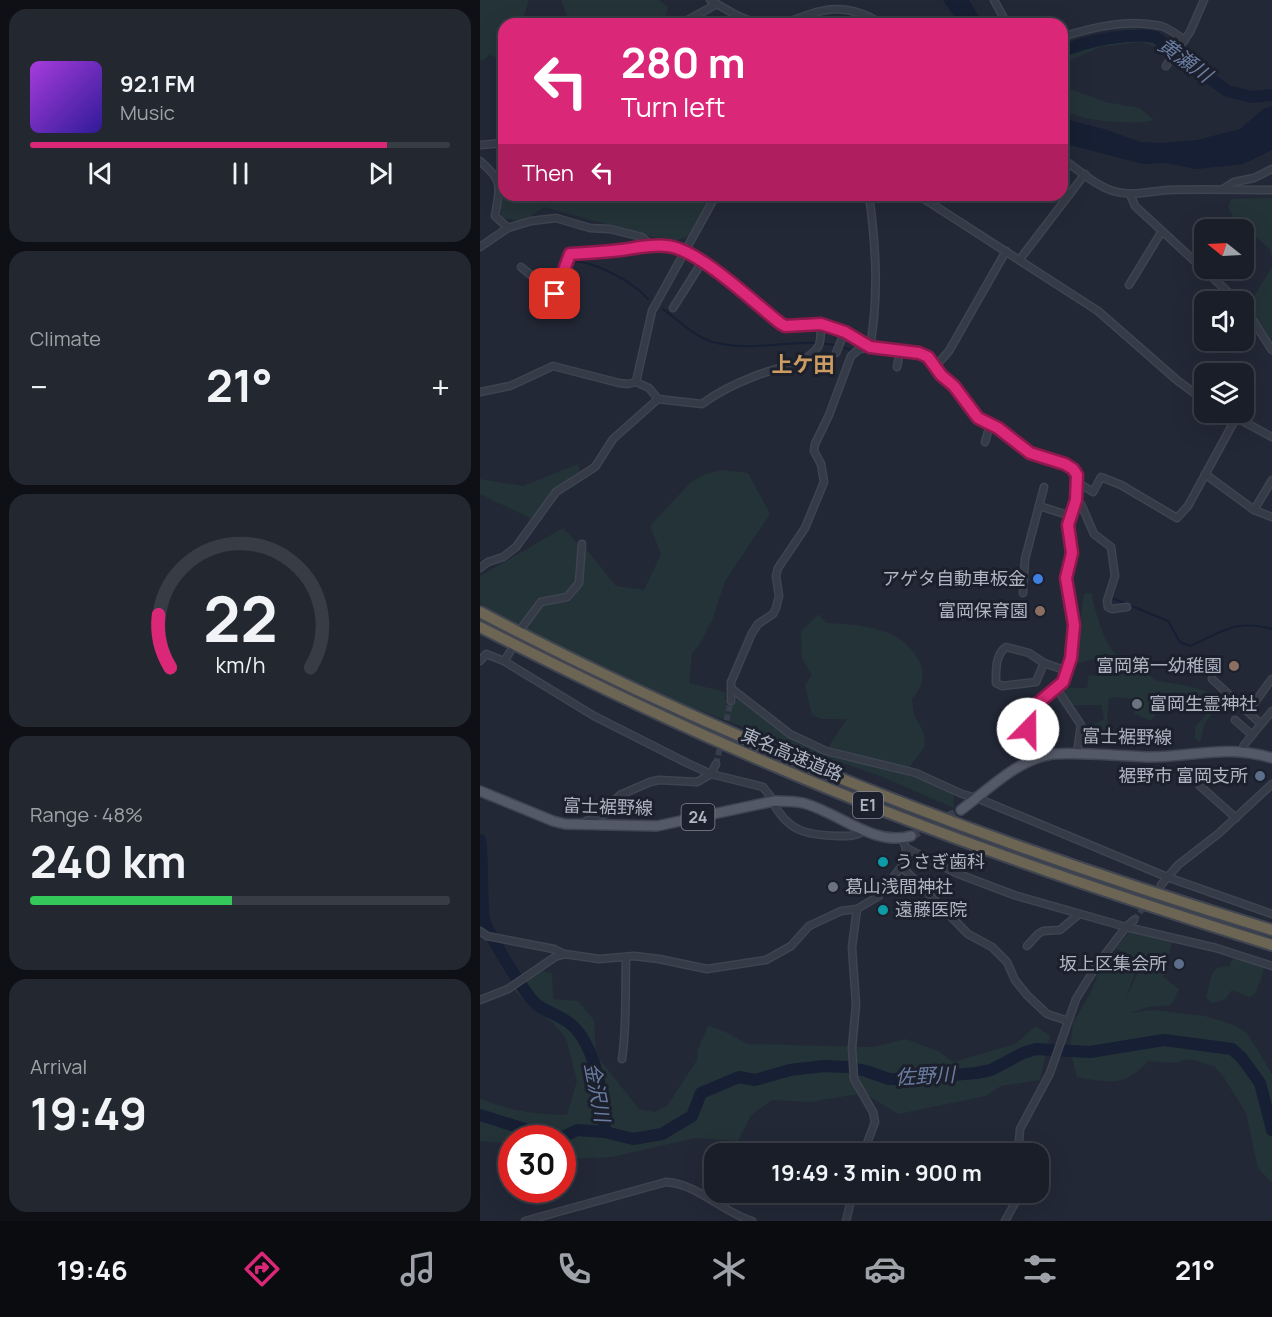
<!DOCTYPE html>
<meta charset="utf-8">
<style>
body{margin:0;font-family:Manrope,"Noto Sans JP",sans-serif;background:#232730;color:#f1f3f6;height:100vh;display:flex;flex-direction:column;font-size:22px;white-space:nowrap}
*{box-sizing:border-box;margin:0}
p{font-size:20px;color:#9fa2a8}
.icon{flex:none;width:33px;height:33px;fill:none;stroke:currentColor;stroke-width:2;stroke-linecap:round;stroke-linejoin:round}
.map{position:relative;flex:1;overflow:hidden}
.side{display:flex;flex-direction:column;gap:9px;padding:9px;background:#0e1016;width:480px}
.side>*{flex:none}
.top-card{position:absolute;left:18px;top:18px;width:570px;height:183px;border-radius:18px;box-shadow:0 6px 24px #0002,0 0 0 2px #383c45;background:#db2777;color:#fff;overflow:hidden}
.needle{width:39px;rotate:288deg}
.buttons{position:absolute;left:714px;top:219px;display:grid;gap:12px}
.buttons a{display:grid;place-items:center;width:60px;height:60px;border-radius:12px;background:#1a1e28;box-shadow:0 6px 24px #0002,0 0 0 2px #383c45;font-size:30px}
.speed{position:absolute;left:18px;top:1125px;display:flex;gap:12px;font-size:30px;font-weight:700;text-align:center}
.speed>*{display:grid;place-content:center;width:78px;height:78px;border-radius:50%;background:#1a1e28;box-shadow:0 6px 24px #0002,0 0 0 2px #383c45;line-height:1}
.speed .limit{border:9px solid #d22;background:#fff;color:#111}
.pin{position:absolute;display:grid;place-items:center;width:51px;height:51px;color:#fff;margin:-26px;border-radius:12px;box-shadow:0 3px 9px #0006}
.me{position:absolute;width:66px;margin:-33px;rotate:22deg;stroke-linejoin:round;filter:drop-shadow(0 0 4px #0008)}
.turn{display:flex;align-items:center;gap:21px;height:126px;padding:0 24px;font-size:27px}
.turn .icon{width:78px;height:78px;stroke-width:2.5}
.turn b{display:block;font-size:42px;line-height:51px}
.then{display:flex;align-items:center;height:57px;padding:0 24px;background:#0003;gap:12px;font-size:22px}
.big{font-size:45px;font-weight:700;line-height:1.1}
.side .tile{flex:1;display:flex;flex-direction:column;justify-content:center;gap:9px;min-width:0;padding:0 21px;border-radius:18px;background:#232730}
.side .dial{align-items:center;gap:0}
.dial svg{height:156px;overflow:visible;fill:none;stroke:#383c45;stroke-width:7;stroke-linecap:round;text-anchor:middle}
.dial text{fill:#f1f3f6;stroke:none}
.song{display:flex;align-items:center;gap:18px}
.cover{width:72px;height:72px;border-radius:9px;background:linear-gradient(135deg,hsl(280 70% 55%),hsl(250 70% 35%))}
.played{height:6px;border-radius:3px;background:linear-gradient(90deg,#db2777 85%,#383c45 85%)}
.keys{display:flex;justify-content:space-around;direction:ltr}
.heat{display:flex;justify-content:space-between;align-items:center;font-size:33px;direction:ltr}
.charge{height:9px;border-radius:4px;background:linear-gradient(90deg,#34c759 48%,#383c45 0)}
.trip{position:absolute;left:224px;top:1143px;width:345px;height:60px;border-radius:18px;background:#1a1e28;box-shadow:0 6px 24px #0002,0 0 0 2px #383c45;font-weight:700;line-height:60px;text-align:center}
.tab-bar{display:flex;height:96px;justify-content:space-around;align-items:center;background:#0a0c10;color:#9fa2a8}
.tab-bar .icon{width:42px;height:42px}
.tab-bar .current{color:#db2777}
.tab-bar b{font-size:27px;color:#f1f3f6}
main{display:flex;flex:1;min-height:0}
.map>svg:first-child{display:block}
</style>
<main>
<section class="side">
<div class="tile">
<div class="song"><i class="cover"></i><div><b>92.1 FM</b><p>Music</p></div></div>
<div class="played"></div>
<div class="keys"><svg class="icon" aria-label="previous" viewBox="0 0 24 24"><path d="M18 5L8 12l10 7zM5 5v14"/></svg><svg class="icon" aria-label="pause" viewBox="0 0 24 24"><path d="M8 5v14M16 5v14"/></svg><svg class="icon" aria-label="next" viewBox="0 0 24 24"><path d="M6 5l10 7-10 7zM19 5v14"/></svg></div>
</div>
<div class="tile"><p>Climate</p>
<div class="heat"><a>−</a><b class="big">21°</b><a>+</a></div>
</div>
<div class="tile dial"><svg viewBox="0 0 100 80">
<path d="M14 69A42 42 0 1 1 86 69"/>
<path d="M14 69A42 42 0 0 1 8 42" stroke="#db2777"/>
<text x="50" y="56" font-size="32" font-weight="700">22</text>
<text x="50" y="72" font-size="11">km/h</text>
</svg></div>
<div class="tile"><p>Range · 48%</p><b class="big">240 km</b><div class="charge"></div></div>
<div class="tile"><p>Arrival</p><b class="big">19:49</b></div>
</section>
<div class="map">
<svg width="792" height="1221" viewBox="0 0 792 1221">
<rect width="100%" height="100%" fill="#222836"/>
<g fill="#243338">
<path d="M0 0H49L41 24H24V60L9 55 5 59 0 61Z"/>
<path d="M81 0H179L188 7 184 24H94L87 16Z"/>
<path d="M655 28 678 35 690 45 687 51 662 42 620 47 582 64V50C608 34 626 32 655 28Z"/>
<path d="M582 86 625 102 659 108 674 120C649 126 605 121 582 110Z"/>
<path d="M24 188V195H233L212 235 192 242 64 207 42 222 21 217V200Z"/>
<path d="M792 198V260L790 249 768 230 756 222 748 207 751 199Z"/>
<path d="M792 267V339H790L768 307Z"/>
<path d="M98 464 100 472 72 493 52 519 0 494V479L43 486Z"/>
<path d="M242 470 268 473 290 514 245 581 233 618 218 647 212 653 209 683 245 692V700L254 704 257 698 311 737 344 753 367 719H342L332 715 325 685 332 675 322 658 321 631 339 614 346 623C381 625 421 626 439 661 446 675 442 688 432 699L434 715 444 733 445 746 426 772 473 792 474 808 400 776 327 751 176 694 35 628 0 603V576L83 528 99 545 102 544 136 586 164 590 181 554 170 526 211 482 223 475Z"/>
<path d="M611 593C617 616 623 645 642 661 648 666 657 667 663 671 669 674 673 680 679 681 700 685 725 686 740 701L724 725 720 742 715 738V727L729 711C718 699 708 695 693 692L671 721 654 713V708L659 709 662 700 638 697 629 698 627 717 630 739 618 737 609 727 624 719 621 705H593L582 688H607L609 675 620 676 628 668 619 658 594 664 604 594Z"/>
<path d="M650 931 693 938 685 973 683 977 699 989 691 1005 668 1007 650 1013 673 1010 725 1016 754 1025 767 1033 792 1074V1183L778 1168 766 1113 743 1076 734 1066 709 1059 694 1063 668 1061C645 1087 629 1083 597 1077L590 1049 593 1023 612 990 620 968 635 952 658 965 645 1000 663 962 636 948Z"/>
<path d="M754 955 784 966 783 974 775 994 769 997 752 990 744 1000 732 1003 726 998 732 973 737 968 749 966Z"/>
<path d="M61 971 72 973 73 999 98 1001 114 1020 116 1055 159 1109 175 1112 187 1106 217 1060 218 1049 228 1026 244 1031 267 1044 394 1047 426 1039 460 1052 473 1062 535 1044 556 1026 570 1036 560 1080 521 1086 506 1096 418 1114 384 1093 330 1102 292 1100 271 1115 258 1141 215 1138 132 1157 89 1159 83 1157 82 1138H32L31 1144 0 1141V1098C27 1111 57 1114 87 1115L97 1081 86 1038 72 1022 50 1007 33 989Z"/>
</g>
<g fill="#161f33">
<path d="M463 0H489L499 17 506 24H479Z"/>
<path d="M792 106V150L763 164 716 169 686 163 663 164 582 143V115L593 121 627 130 660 142 681 143 717 140 760 129 783 109Z"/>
</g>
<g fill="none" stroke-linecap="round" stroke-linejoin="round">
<g stroke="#161f33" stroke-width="2">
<path d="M91 261C115 261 153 282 168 299"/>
<path d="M183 309C198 320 215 337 233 342 278 355 329 332 371 350"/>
<path d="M636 555 638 578 632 598 688 621 700 642 710 646C743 632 754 619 792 629"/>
</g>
<g stroke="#161f33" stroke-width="12">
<path d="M582 52C604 41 650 32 675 37L747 91 772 97 792 95"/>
<path d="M0 840C4 863 0 905 5 923 12 939 44 993 56 1004 67 1013 84 1016 95 1028 117 1052 124 1100 125 1132"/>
<path d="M0 1115 73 1138 85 1136 97 1130 125 1132 153 1139 182 1134 212 1116 221 1093 259 1077 275 1080 310 1070 344 1066 367 1067 386 1071 409 1079H423L496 1073 511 1070 543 1053 556 1049 610 1052 684 1040 752 1049 762 1058 780 1083 792 1130"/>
</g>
<g stroke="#373d4b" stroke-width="6" stroke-dasharray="6 3" stroke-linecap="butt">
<path d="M236 764 251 701"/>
<path d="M654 920 681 885"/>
</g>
<path stroke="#373d4b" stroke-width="9" stroke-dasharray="9 4.5" stroke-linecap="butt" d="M431 836 481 810"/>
<defs>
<g id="minor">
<path d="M230 0 256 15 277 24"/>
<path d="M514 0 527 24"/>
<path d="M208 20 237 4"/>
<path d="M303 24C342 9 365 0 402 24"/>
<path d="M582 37C613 27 647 19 681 26 689 28 698 36 705 40"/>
<path d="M686 66 710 32 724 0"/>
<path d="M0 145 24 143"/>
<path d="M582 158C598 170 615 185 633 191 652 197 670 191 689 190 723 189 758 190 792 190"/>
<path d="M0 161C24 182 20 186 15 216L28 228 51 221 76 218 110 228 130 229 162 237 172 246H188L205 251 239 274 300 323 305 325 341 324 365 331 390 347 439 353 448 357 461 375 474 385 498 418 518 428 550 453 585 464 593 469 597 475 596 499 588 525 592 553 586 578 594 625 590 658 583 682 551 709C543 725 553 741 559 756"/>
<path d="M743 189 754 182 774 178 792 169"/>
<path d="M650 194 655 206 759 302"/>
<path d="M236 195 172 311 156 382 169 388 178 399 222 404C238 392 257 383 275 376 294 368 326 365 338 347 342 341 340 331 341 324"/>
<path d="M312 195H318"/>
<path d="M438 195 618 311 698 381 724 400"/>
<path d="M0 247 28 228"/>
<path d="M540 259 605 174"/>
<path d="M41 267 85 303"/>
<path d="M649 285 682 231"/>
<path d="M75 294 90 253H115L172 246"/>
<path d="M764 307 792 350"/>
<path d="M193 308 222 262"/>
<path d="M356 353 365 331"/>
<path d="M417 367 420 351"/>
<path d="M455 367 469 351 526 251"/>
<path d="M0 392 30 386 73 366 139 383 148 384 156 382"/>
<path d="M746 412 792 437"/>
<path d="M505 442 510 425"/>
<path d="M725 474 774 510 792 517"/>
<path d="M597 482 613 492 621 477 641 485 697 518 708 506 756 418"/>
<path d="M595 502 601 504 614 534 631 547 635 576 627 601 628 607 632 609 647 607"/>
<path d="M559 506 591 516"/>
<path d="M774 510 792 480"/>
<path d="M0 568 8 562 23 557 36 547 76 492 115 467 133 439 178 399"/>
<path d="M543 593 545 559 564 487"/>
<path d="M43 626 61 602 87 597 99 583 102 544"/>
<path d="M30 652 24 661 114 716 207 763 231 774 283 787 294 801"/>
<path d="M0 661 6 654 24 661"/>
<path d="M564 663 556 682 522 686 516 683C516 671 515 655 526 647L549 653 564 663 587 671"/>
<path d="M732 679 780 723"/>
<path d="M252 689 310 734 346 751 436 773 482 794 497 798 687 877 792 914"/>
<path d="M577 689 601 725 597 753"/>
<path d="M251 701V682L272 633 278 624 293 614 296 608 299 596 296 576 298 568 325 528 344 482 341 464 334 451 335 444 349 415 371 356 378 350 390 347C399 296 396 246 389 195"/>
<path d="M767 711C777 701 783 690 792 679"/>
<path d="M755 720 772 735"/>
<path d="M762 751 764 745 792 711"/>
<path d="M720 786 756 818"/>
<path d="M292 801C308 832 327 835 358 836 369 836 375 837 385 830"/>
<path d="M103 825 106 821 128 813 135 800 140 795 170 782 179 780 217 782 231 774 236 764"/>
<path d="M426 848 476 873 534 895 646 927 736 948 792 966"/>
<path d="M422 867 488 934 512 947 527 962 535 980 547 995 567 1014 588 1021"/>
<path d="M681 885 698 865 738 834 792 784"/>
<path d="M377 909 372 947 376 1005 372 1048 374 1079 393 1112 395 1122 383 1154"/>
<path d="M0 931 7 936 74 949 84 954"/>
<path d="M547 946 558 934 563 931 580 930 599 914"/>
<path d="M0 1000 28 989 75 957 85 954 119 959 154 956 179 959 227 969 286 960 311 946 329 926 361 911 377 909 399 896 425 862 426 848 422 838"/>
<path d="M142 1059C147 1026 145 991 146 957"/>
<path d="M538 1154 540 1129 570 1073 596 999 617 965 646 927 654 920"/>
<path d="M45 1221 186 1182C218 1184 242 1212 272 1221"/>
<path d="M366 1221 373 1192"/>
<path d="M525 1221 535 1203 538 1192"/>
</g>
<g id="primary">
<path d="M0 791 73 821 85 824 177 826 294 801C304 801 314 801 323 803 358 812 394 847 431 836"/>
<path d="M481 810C509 789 537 760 572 754 604 752 636 756 669 757 715 757 745 744 792 758"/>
</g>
<g id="motorway">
<path d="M0 612C252 745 520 847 792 930"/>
<path d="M0 627C96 676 193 723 292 765 455 835 623 892 792 945"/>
</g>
</defs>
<use href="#minor" stroke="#3e4451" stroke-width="9"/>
<use href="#primary" stroke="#3e4451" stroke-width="12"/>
<use href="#motorway" stroke="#404552" stroke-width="14"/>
<use href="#minor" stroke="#353b47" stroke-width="6"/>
<use href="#primary" stroke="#535967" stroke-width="9"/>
<use href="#motorway" stroke="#6d6553" stroke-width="10"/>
</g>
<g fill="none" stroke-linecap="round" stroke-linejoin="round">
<defs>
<path id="route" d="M75 294 90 254C107 253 124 252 141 250 156 248 172 244 187 246 219 249 274 303 300 323L305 326 341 324 365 332 390 347 439 353 448 357 461 375 474 386 498 418 518 428 550 453 585 464 593 469 597 475 596 500 588 525 592 553 586 578 594 625 591 658 583 682 551 709 547 720 548 729"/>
</defs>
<use href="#route" stroke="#8e194d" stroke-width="15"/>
<use href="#route" stroke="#db2777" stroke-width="10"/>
</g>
<circle fill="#3f7fe0" stroke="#1b202c" stroke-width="2" cx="558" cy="579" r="6"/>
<g fill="#8d6e63" stroke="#1b202c" stroke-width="2">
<circle cx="560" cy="611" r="6"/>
<circle cx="754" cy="666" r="6"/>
</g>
<g fill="#6b7280" stroke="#1b202c" stroke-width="2">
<circle cx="657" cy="704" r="6"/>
<circle cx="353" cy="887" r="6"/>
</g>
<g fill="#5c6f8a" stroke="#1b202c" stroke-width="2">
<circle cx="780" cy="776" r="6"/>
<circle cx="699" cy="964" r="6"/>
</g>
<g fill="#0f9aa8" stroke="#1b202c" stroke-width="2">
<circle cx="403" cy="862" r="6"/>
<circle cx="403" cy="910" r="6"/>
</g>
<g text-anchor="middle" stroke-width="6" stroke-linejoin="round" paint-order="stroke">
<g fill="#1b202c" stroke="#838896" stroke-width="1.5">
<rect x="373" y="792" width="30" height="26" rx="4.5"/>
<rect x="201.5" y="804" width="33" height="26" rx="4.5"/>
</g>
<g font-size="16" font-weight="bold" fill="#b0b5c4">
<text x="388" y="811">E1</text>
<text x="218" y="823">24</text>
</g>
<g font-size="18" fill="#b0b5c4" stroke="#1b202c" text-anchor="end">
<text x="546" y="585">アゲタ自動車板金</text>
<text x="548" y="617">富岡保育園</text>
<text x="742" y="672">富岡第一幼稚園</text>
<text x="669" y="710" text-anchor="start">富岡生霊神社</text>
<text x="768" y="782">裾野市 富岡支所</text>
<text x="415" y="868" text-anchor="start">うさぎ歯科</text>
<text x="365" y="893" text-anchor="start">葛山浅間神社</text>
<text x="415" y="916" text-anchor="start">遠藤医院</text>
<text x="687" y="970">坂上区集会所</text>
</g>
<g font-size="18" fill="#b0b5c4" stroke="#1b202c">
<text transform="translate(647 737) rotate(1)" y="6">富士裾野線</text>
<text transform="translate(312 755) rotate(23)" y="6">東名高速道路</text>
<text transform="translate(128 807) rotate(2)" y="6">富士裾野線</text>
</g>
<g font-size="20" font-style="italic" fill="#6a7ca1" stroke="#1b202c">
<text transform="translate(705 60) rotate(36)" y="7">黄瀬川</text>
<text transform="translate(445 1076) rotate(-3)" y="7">佐野川</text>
<text transform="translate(117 1092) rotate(79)" y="7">金沢川</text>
</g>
<g font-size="21" font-weight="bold" fill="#cc9c62" stroke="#1b202c">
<text x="323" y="372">上ケ田</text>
</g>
</g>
</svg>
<div class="buttons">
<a><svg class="needle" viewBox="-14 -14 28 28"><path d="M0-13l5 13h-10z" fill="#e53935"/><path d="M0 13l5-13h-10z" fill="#9fa2a8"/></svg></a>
<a><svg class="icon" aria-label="sound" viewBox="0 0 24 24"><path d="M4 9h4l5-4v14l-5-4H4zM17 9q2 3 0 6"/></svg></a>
<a><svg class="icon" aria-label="layers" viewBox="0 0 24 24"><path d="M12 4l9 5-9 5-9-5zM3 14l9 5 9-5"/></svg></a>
</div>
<div class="speed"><div class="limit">30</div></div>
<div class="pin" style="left:75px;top:294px;background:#d93025"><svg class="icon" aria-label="arrive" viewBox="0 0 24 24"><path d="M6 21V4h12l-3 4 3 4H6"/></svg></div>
<svg class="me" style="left:548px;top:729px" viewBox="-20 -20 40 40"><circle r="19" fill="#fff"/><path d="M0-13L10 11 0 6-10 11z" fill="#db2777"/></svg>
<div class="trip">19:49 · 3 min · 900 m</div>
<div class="top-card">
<div class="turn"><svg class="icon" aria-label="left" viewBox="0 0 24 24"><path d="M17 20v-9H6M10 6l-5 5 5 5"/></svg><div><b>280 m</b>Turn left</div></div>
<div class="then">Then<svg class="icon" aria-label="left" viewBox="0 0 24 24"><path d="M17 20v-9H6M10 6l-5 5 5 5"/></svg></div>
</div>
</div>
</main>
<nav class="tab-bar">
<b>19:46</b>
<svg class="icon current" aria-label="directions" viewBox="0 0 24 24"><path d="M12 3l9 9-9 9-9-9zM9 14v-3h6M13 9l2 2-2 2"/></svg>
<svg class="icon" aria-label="music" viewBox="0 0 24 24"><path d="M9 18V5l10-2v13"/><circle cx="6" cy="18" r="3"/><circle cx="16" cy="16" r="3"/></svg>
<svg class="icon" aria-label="phone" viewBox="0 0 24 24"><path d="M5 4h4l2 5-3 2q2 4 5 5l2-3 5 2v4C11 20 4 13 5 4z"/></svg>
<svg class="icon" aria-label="climate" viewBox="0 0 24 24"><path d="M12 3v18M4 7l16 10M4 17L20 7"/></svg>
<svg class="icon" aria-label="car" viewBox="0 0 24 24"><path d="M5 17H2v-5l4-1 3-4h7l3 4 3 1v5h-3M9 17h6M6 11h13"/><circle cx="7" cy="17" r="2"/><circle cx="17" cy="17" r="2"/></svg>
<svg class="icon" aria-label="filters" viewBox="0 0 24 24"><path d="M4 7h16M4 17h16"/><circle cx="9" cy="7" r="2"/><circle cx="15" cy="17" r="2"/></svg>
<b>21°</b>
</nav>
